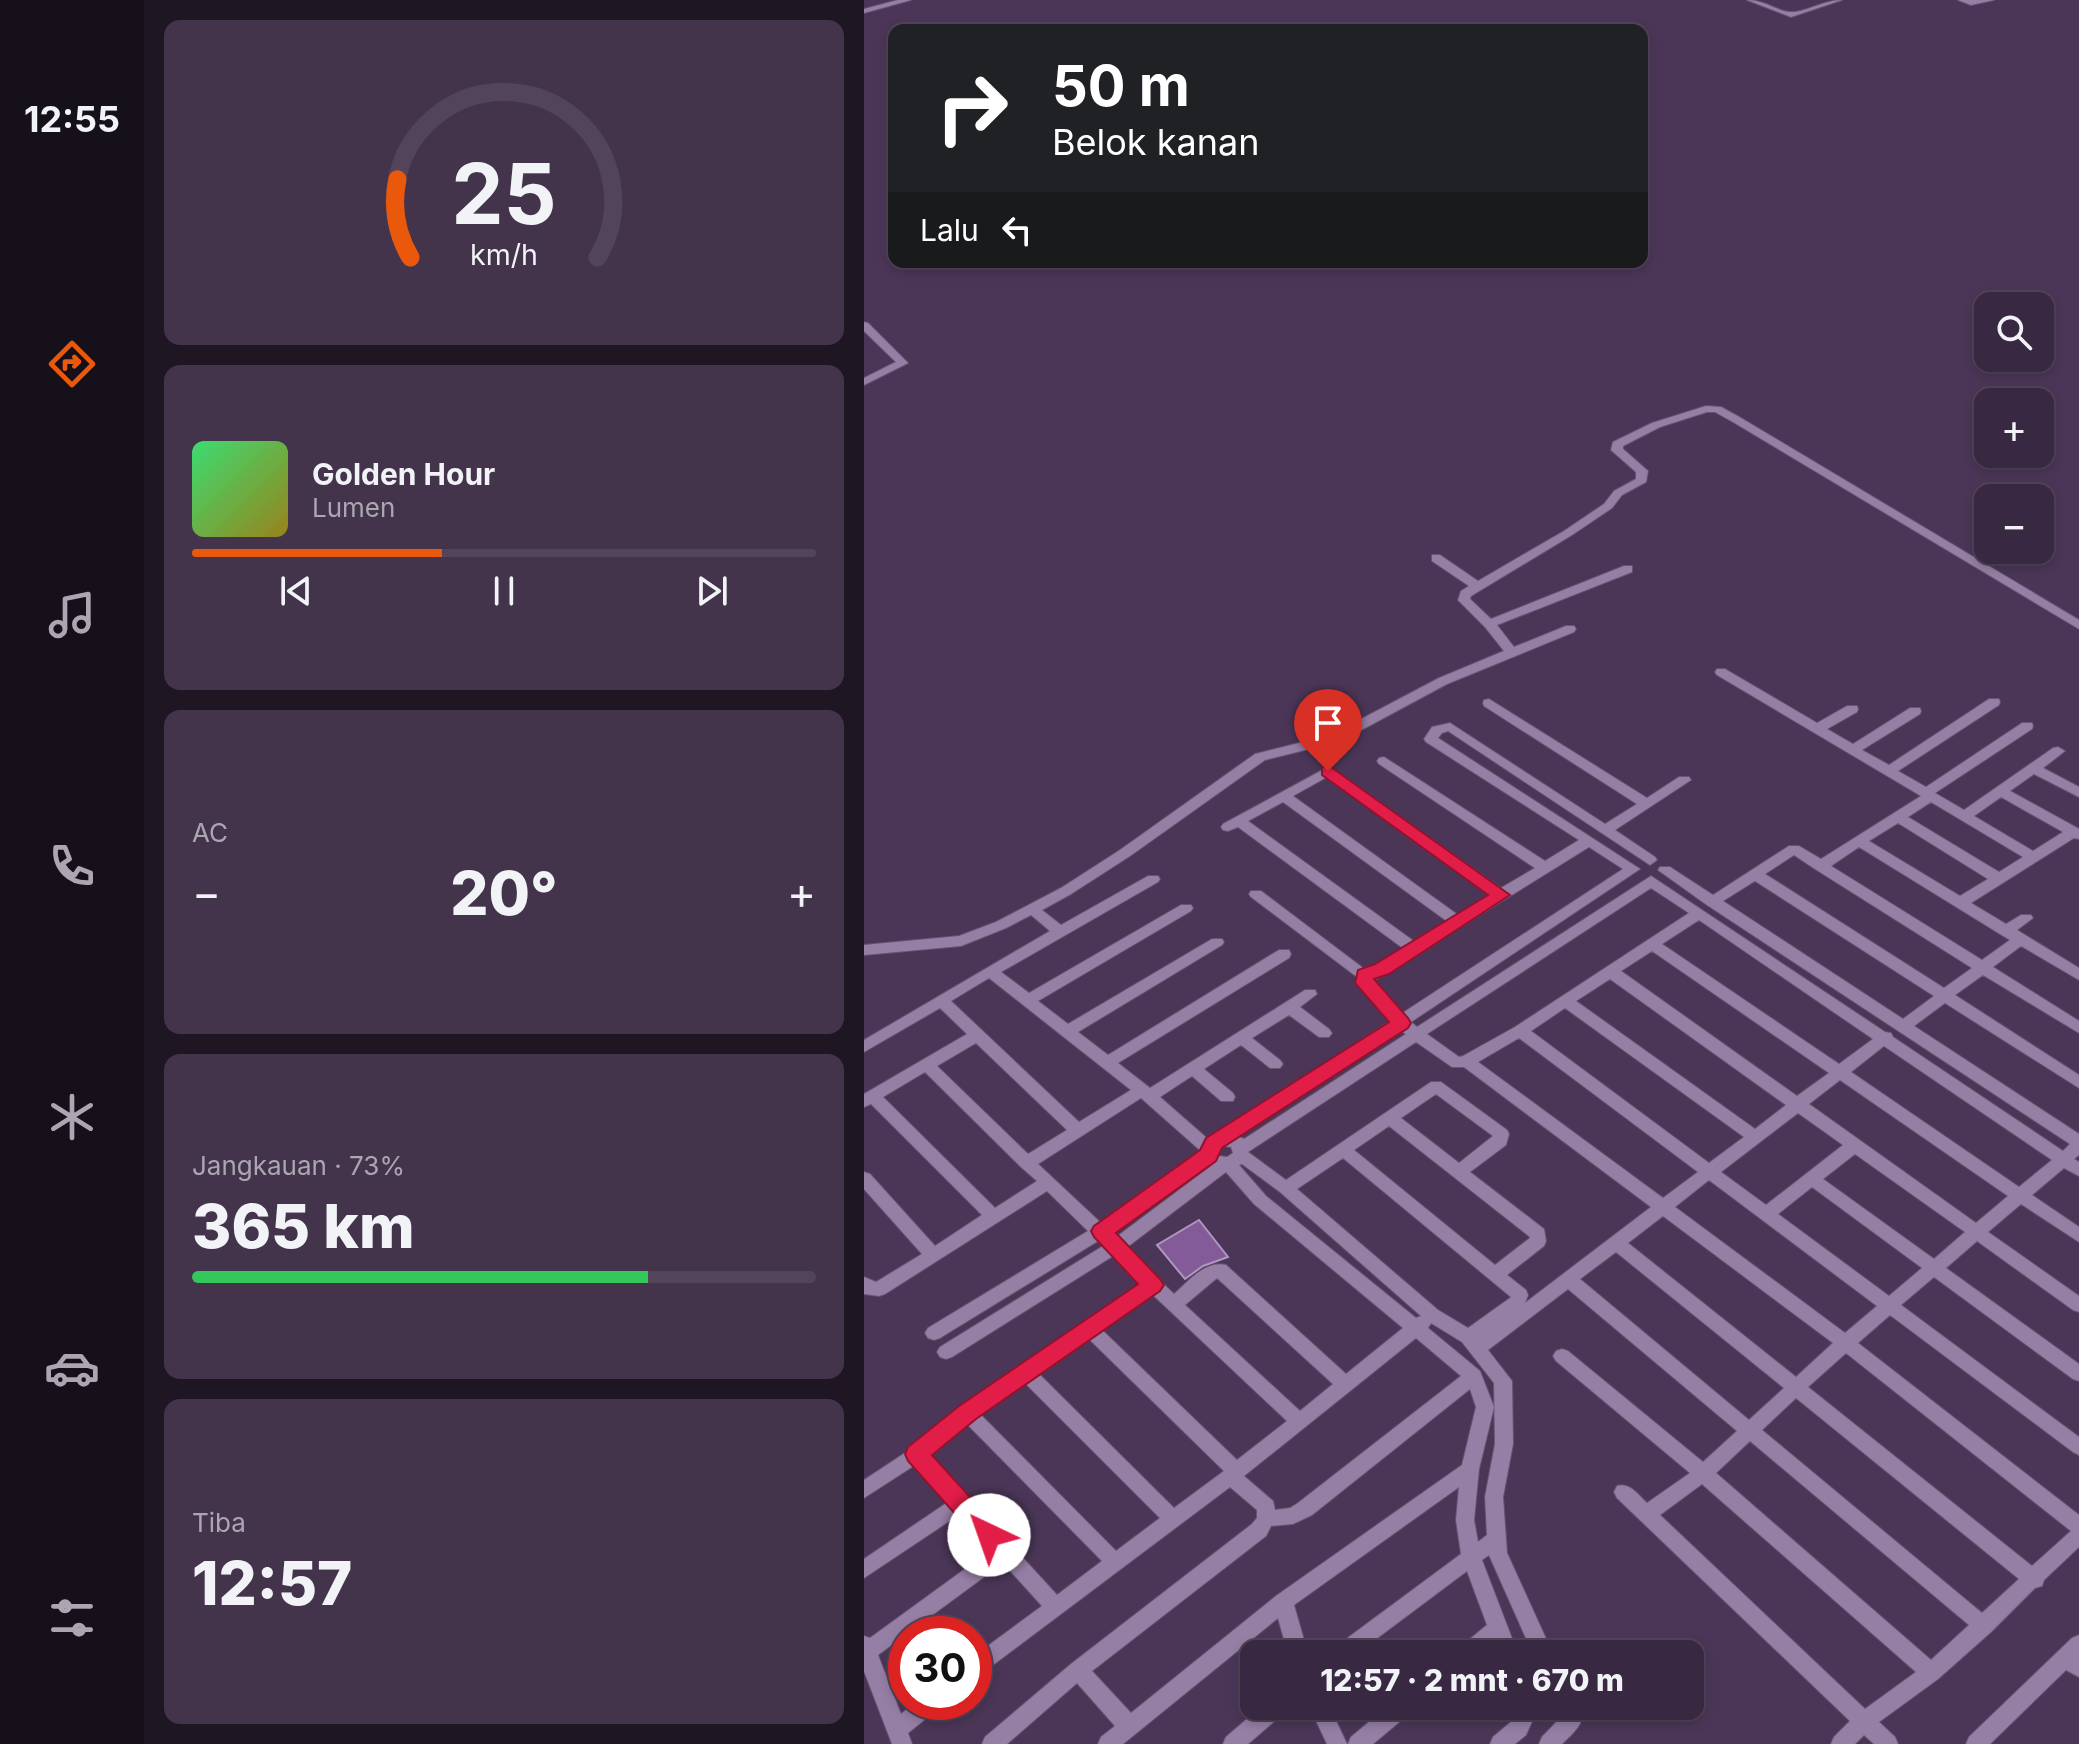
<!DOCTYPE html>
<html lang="id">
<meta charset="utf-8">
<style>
body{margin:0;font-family:Inter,sans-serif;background:#43344c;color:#f1f3f6;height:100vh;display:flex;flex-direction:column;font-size:30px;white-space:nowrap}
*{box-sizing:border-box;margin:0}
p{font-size:26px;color:#aba6b1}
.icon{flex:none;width:44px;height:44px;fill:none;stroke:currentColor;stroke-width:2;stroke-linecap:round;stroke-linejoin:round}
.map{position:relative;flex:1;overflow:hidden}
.sheet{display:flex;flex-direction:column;gap:20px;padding:20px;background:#1f1624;width:720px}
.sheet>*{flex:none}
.hud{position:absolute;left:24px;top:24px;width:760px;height:244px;border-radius:16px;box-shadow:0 4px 12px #0003,0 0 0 2px #52445a;background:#202124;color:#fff;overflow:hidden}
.fabs{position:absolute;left:1110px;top:292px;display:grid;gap:16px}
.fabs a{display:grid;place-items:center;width:80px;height:80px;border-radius:16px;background:#382841;box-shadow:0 4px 12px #0003,0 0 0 2px #52445a;font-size:40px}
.speed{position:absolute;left:24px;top:1616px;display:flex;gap:16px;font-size:40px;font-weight:700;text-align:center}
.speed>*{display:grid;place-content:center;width:104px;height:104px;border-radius:50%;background:#382841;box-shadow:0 4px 12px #0003,0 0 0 2px #52445a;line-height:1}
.speed .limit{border:12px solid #d22;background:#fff;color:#111}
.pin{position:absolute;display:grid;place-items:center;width:68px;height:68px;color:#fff;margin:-82px -34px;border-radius:50% 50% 50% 0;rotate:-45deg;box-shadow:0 0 8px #0007}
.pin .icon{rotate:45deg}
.me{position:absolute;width:88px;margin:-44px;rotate:318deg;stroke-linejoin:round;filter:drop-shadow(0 0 6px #0008)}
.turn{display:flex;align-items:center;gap:28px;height:168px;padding:0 32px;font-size:36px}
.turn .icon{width:104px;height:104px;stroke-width:2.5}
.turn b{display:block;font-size:56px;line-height:68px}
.then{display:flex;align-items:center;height:76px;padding:0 32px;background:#0003;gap:16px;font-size:30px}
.big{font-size:60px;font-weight:800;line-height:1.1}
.sheet .tile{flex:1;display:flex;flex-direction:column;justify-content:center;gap:12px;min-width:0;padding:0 28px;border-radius:16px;background:#43344c}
.sheet .dial{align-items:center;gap:0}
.dial svg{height:208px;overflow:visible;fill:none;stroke:#52445a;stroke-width:7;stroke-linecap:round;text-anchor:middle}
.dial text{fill:#f1f3f6;stroke:none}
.song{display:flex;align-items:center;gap:24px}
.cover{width:96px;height:96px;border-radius:12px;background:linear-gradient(135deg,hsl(140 70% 55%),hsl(50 70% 35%))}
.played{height:8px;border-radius:4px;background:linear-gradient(90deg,#ea580c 40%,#52445a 40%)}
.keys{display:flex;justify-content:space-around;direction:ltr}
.heat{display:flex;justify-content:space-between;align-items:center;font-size:44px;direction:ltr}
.charge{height:12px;border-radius:6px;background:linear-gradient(90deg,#34c759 73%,#52445a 0)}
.trip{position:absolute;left:376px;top:1640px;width:464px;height:80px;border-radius:16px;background:#382841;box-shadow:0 4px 12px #0003,0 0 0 2px #52445a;font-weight:800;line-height:80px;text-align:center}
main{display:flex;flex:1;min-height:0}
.tabs{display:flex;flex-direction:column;width:144px;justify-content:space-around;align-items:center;background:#16101a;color:#aba6b1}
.tabs .icon{width:56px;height:56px}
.tabs .on{color:#ea580c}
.tabs b{font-size:36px;color:#f1f3f6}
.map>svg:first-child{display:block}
</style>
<main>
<nav class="tabs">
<b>12:55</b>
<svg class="icon on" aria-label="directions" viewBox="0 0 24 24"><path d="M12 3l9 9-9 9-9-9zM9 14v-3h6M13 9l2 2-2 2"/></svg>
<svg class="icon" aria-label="music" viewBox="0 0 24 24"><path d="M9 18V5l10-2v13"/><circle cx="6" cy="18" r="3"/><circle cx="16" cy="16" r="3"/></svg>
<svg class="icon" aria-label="phone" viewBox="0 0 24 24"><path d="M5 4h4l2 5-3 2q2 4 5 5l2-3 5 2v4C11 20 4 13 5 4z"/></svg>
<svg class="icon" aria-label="climate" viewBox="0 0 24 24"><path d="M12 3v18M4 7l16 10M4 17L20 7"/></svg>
<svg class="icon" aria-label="car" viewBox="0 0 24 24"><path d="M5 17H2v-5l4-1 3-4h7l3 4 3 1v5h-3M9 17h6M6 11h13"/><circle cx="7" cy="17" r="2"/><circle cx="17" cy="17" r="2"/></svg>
<svg class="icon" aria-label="filters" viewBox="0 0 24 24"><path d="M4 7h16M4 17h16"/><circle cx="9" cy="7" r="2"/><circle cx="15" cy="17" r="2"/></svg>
</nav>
<section class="sheet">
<div class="tile dial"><svg viewBox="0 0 100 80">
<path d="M14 69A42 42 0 1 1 86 69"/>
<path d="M14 69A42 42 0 0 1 9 39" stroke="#ea580c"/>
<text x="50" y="56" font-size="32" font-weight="700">25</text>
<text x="50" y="72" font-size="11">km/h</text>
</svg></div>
<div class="tile">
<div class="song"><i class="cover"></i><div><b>Golden Hour</b><p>Lumen</p></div></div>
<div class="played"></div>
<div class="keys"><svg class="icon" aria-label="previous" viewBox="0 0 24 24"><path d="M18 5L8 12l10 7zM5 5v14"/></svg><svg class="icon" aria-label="pause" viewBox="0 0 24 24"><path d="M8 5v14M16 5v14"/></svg><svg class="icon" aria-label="next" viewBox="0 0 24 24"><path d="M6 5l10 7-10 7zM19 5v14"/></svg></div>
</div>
<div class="tile"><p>AC</p>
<div class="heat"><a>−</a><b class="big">20°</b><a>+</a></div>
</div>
<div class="tile"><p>Jangkauan · 73%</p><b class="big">365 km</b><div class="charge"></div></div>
<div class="tile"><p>Tiba</p><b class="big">12:57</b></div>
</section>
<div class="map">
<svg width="1215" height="1744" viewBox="0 0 1215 1744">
<rect width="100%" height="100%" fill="#4b3657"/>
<path fill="#825b98" stroke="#af97be" stroke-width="2" d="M335 1220 364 1257 339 1266 321 1279 293 1245Z"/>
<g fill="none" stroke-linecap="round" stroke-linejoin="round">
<defs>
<g id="street">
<path d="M34 0H47L0 13V9Z"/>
<path d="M883 0C901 0 914 12 927 12 940 13 960 0 978 0L927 17Z"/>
<path d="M1094 0H1130L1107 5Z"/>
<path d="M0 322 4 323 44 363 0 385V378L32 362 0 331Z"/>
<path d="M842 406 857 407 877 418 1215 620V629L869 422 851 412H843L796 427 759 446V449L784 471 782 482 758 495 748 508 708 535 607 596 606 599 627 619 760 566H768V572L633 625 650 647 702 626H710L712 629 710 632 583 684 477 741 401 760 266 856 207 894 178 910 197 925 284 876H294L296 879 294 882 137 972 165 993 317 905H327L329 908 327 911 174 1001 204 1024 348 939H358L360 942 358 945 214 1032 244 1055 415 950H425L427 954 425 958 254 1063 286 1088 441 990H451L453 994 436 1007 465 1029 468 1033 465 1037H455L425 1015 388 1038 416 1060 419 1064 416 1068H406L377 1045 340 1069 369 1093 371 1097 369 1101H357L328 1076 296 1097 345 1140 526 1021 495 987 493 977 387 897 385 894 387 891H397L499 968 505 970 540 949 374 827 364 831 359 830 357 827 359 824 464 767 637 888 671 868 515 764 513 761 515 758 520 757 681 861 715 840 562 742 560 739 568 727 586 723 741 824 773 804 620 706 619 703 620 700 625 699 783 798 815 777H825L827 780 751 830 791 857 793 860 786 865 584 731 578 733 574 738 776 869 547 1022 553 1027 787 876 1021 1032 1027 1033 1029 1037 1199 1151 1206 1144 843 905 794 870 796 867H806L849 895 925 846H935L957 859 1057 796 853 675 851 672 853 669H861L953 723 983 706H993L994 709 993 712 963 729 989 744 1046 708H1056L1057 711 1056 714 998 750 1025 765 1125 699H1135L1136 702 1135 705 1034 771 1062 787 1158 723H1168L1169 726 1168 729 1071 793 1100 810 1189 748 1194 747 1201 751 1179 768 1215 787V797L1170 774 1146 791 1215 829V839L1210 838 1107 903 1142 924 1157 915H1167L1169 918 1153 930 1215 968V980L1157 946 1129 967 1215 1021V1033L1119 975 1091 995 1215 1075V1088L1081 1003 1050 1026 1215 1134V1155L1210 1159 1215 1162V1176L1200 1168 1168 1195 1215 1227V1242L1157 1204 1124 1232 1215 1296V1312L1209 1310 1113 1241 1082 1268 1215 1364V1381L1209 1379 1070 1277 1037 1305 1215 1437V1455L1209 1452 1026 1315 994 1343 1215 1515V1547L1180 1580 1178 1586 1171 1588 1127 1632 1074 1679 1015 1722 1031 1737 1034 1744H1010L1000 1735 991 1744H967L970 1737 986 1721 753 1498 750 1492 753 1486C766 1482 774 1495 783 1503L826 1473 692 1361 689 1356 692 1351 698 1349 704 1351 839 1462 873 1431 704 1289 624 1350 648 1381 649 1444 639 1497 643 1553 689 1654H669L625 1555 618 1560 654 1654H634L630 1643 617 1654H592L595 1648 623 1625 603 1571 492 1654H467L470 1648 597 1554 592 1520 595 1487 430 1605 444 1654H424L414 1618 259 1744H234L237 1737 251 1726 213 1683 143 1744H118L121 1737 207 1664 388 1524 393 1518V1510L366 1487 117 1674 110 1677V1656L178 1606 139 1563 14 1655 37 1714 52 1702H77L74 1709 44 1733 48 1744H28L0 1671V1636L6 1638 127 1550 96 1514 0 1578V1559L84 1502 51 1465 0 1498V1480L47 1449 97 1407 277 1284 249 1256 88 1357 82 1359 76 1357 73 1352 76 1347 239 1246 234 1241 76 1338 70 1340 64 1338 61 1333 64 1328 224 1231 183 1191 21 1294 15 1296 0 1294V1277L12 1282 58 1254 0 1189V1172L6 1174 71 1246 118 1215 7 1104 0 1107V1094L103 1034 76 1008 0 1052V1040L186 931 167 915 142 928 97 946 0 955V945L95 936 132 922 197 888 256 850 391 754 467 735 575 678 640 651 621 627 594 600 597 591 605 586 568 561V555H576L614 581 700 531 740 504 750 491 772 479V472L747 450 749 442 788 423ZM463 777 627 895 594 915 429 796ZM1137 797 1199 832 1169 851 1110 816ZM419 802 584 922 551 942 384 821ZM1067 802 1159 857 1135 872 1044 817ZM1034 823 1124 879 1096 896 1005 841ZM725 847 759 869 537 1014 508 982ZM995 847 1136 934 1146 940 1118 960 967 866ZM930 855 951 869 1108 968 1080 988 901 874ZM891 881 1070 996 1039 1019 859 901ZM787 888 825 913 651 1027 599 1056 595 1057 563 1034ZM835 920 1009 1039 975 1064 798 944ZM788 951 965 1073 933 1096 757 971ZM125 978 267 1090 215 1122 87 1001ZM746 979 922 1105 891 1129 712 1001ZM701 1008 880 1137 845 1163 667 1031ZM535 1030 542 1034 380 1139 374 1136ZM655 1038 834 1172 799 1198 614 1062ZM552 1042 588 1067H600L787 1207 661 1303 664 1295 662 1290 643 1275 680 1246 682 1241 680 1229 606 1172 642 1145 645 1134 643 1130 577 1082H567L422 1180 384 1152ZM112 1043 203 1130 164 1154 73 1066ZM1020 1046 1188 1160 1155 1187 987 1072ZM61 1072 157 1167 173 1181 131 1208 19 1097ZM976 1080 1144 1196 1112 1223 945 1104ZM572 1094 629 1136 595 1163 537 1118ZM277 1098 338 1152 237 1223 174 1164ZM934 1113 979 1145 902 1205 857 1172ZM525 1126 666 1237V1238L631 1265 490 1150ZM359 1146 367 1147 369 1153 363 1157 355 1156 353 1151ZM991 1154 1101 1232 1070 1259 959 1179ZM479 1158 647 1297 646 1298 604 1328 574 1310 433 1189ZM378 1164 416 1192 557 1316 552 1318 402 1196 375 1165ZM343 1165 347 1166 251 1238 247 1233ZM362 1172 390 1204 539 1328 482 1374 362 1265C341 1260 324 1282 310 1294L262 1248ZM845 1180 1013 1306 981 1333 811 1207ZM948 1187 1058 1268 1025 1296 914 1214ZM799 1216 969 1343 932 1377 764 1243ZM752 1252 920 1388 885 1420 716 1279ZM353 1278 469 1384 436 1411 321 1305ZM288 1294 423 1421 373 1460 237 1329ZM567 1323 598 1342 630 1383 631 1444 621 1497 623 1535 614 1542 610 1520 615 1469 630 1407 616 1371 564 1328ZM224 1338 360 1471 310 1508 174 1373ZM552 1338 597 1376 434 1503 426 1508 411 1510 409 1501 380 1476ZM982 1353 1207 1531 1168 1566 944 1387ZM160 1382 296 1518 252 1551 115 1413ZM606 1389 612 1407 598 1465 412 1596 267 1713 228 1671 402 1536 407 1526 429 1524 448 1515ZM932 1398 1155 1579 1118 1613 898 1430ZM102 1423 238 1561 193 1595 65 1455ZM886 1441 1105 1625 1067 1660 852 1473ZM838 1484 1052 1672 1001 1709 796 1515Z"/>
<path d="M1215 1635V1677L1202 1670 1126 1744H1102L1105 1737 1208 1638Z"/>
<path d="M398 1706H423L420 1713 384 1744H359L362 1737Z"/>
<path d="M445 1706H465L483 1744H463Z"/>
<path d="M524 1706H549L546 1713 509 1744H484L487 1737Z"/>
<path d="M655 1706H675L662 1735 651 1744H626L629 1737 648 1721Z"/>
<path d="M699 1706H719C721 1724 710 1732 698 1744H675L678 1737 700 1714Z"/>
</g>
</defs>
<use href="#street" stroke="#665470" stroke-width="2"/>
<use href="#street" fill="#967fa5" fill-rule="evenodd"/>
</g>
<path fill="#e11d48" stroke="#92132f" stroke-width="2" d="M464 765 646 895 525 974 510 979 544 1018 547 1023 544 1028 358 1148 352 1161 252 1233 296 1279 300 1285 296 1291 112 1419 68 1455 134 1528 138 1535 134 1543 125 1546 117 1543 44 1461 41 1454 44 1447 95 1406 274 1284 230 1237 227 1231 230 1226 336 1150 342 1138 525 1022 491 983 494 970 511 964 624 895 458 775V767Z"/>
</svg>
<div class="fabs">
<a><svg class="icon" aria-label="search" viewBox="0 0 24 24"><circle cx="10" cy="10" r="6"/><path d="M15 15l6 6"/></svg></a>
<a>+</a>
<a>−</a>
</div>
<div class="speed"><div class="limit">30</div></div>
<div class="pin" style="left:464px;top:771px;background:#d93025"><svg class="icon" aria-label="arrive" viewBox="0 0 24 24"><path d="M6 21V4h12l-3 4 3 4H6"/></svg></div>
<svg class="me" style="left:125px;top:1535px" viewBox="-20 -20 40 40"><circle r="19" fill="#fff"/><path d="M0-13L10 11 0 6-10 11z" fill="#e11d48"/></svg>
<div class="trip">12:57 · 2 mnt · 670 m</div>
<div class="hud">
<div class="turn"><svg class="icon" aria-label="right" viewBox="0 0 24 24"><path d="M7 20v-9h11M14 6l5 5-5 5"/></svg><div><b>50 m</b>Belok kanan</div></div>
<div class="then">Lalu<svg class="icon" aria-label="left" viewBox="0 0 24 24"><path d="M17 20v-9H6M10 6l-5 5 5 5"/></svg></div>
</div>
</div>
</main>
